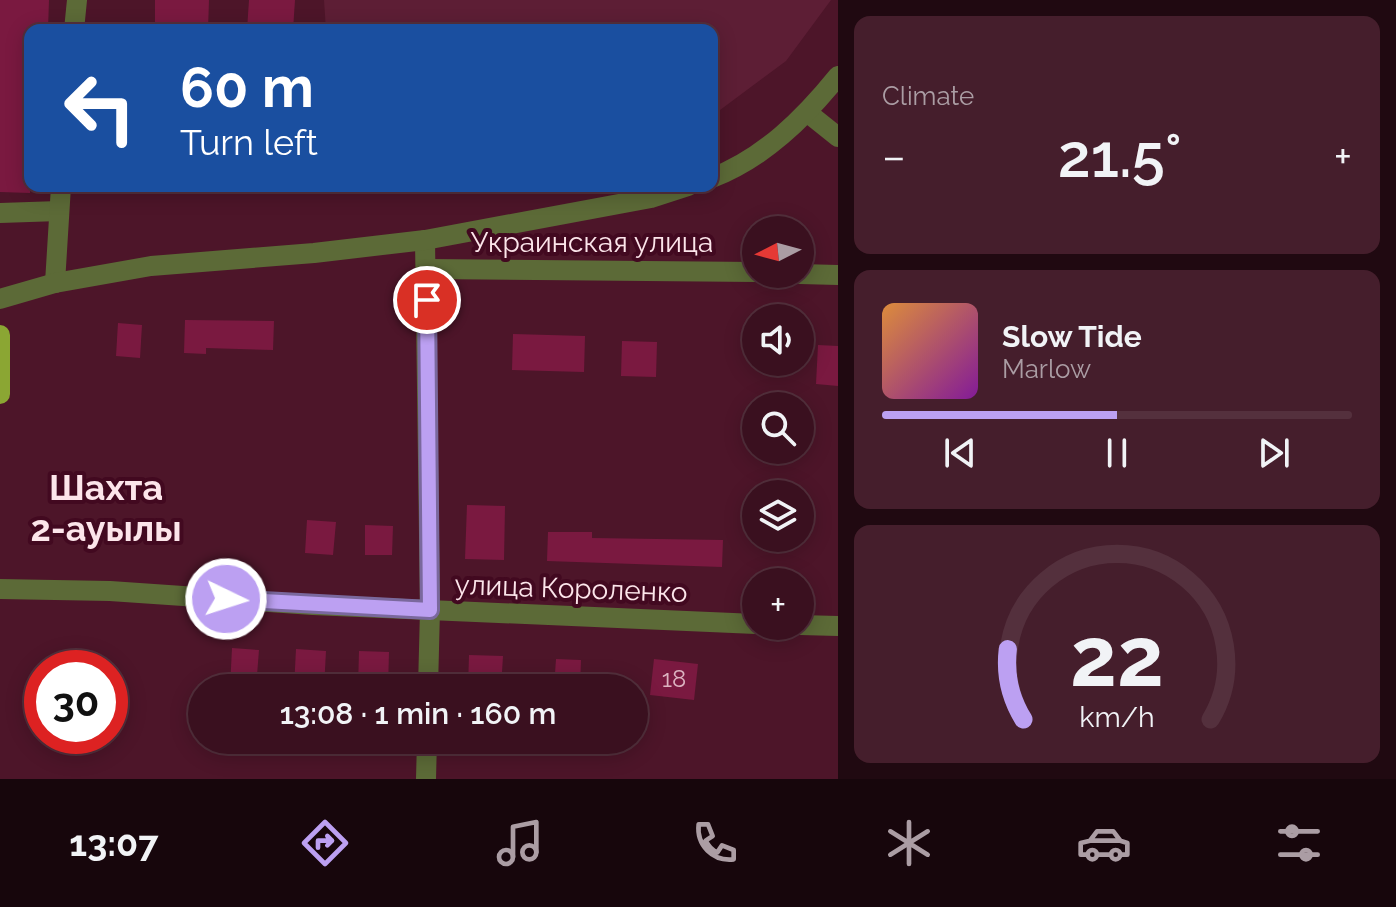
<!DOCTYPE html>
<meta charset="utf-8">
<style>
body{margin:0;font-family:Raleway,sans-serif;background:#451e2c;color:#f1f3f6;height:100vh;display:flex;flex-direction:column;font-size:30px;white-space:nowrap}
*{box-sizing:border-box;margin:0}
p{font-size:26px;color:#ab9da4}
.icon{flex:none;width:44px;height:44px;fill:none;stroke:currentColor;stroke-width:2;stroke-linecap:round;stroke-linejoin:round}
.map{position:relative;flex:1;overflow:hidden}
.panel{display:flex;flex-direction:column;gap:16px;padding:16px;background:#200911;width:558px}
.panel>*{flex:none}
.hud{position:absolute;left:24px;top:24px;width:694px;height:168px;border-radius:16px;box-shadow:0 4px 20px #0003,0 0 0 2px #54303d;background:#1a4fa0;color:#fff;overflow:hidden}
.needle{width:52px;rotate:264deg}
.controls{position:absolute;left:742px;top:216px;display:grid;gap:16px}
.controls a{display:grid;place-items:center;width:72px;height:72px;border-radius:50%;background:#3a101f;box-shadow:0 4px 20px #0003,0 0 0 2px #54303d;font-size:40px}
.speed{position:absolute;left:24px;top:650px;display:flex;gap:16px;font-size:40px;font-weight:700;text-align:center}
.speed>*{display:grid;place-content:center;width:104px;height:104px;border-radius:50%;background:#3a101f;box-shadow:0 4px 20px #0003,0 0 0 2px #54303d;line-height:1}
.speed .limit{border:12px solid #d22;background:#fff;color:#111}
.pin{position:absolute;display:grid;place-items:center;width:68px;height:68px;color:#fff;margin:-34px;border:4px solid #fff;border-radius:50%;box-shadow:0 2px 8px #0007}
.me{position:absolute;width:88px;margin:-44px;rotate:94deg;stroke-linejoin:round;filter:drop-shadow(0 0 6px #0008)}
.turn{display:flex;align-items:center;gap:28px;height:168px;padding:0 24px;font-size:36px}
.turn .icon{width:104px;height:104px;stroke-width:2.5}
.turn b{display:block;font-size:56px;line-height:68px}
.big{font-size:60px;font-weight:600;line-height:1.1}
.panel .tile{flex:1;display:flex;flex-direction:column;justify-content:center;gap:12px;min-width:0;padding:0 28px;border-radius:16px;background:#451e2c}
.panel .dial{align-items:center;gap:0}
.dial svg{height:208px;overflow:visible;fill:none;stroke:#54303d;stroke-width:7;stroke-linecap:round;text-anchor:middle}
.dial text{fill:#f1f3f6;stroke:none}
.song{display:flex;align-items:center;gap:24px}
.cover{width:96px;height:96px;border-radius:12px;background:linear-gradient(135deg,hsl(30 70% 55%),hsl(290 70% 35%))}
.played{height:8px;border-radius:4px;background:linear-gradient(90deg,#bca0f2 50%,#54303d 50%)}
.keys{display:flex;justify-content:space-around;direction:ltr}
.heat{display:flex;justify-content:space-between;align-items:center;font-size:44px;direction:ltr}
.trip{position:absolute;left:188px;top:674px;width:460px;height:80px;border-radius:40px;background:#3a101f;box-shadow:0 4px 20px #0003,0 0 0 2px #54303d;font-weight:600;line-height:80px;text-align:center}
.tabs{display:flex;height:128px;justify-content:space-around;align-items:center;background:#17060c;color:#ab9da4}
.tabs .icon{width:56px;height:56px}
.tabs .on{color:#bca0f2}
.tabs b{font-size:36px;color:#f1f3f6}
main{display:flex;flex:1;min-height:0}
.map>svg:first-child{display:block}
</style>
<main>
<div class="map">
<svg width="838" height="779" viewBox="0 0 838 779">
<rect width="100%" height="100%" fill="#4d1529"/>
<path fill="#5d1e35" d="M324 0H831L786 61 712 116V30H326Z"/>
<g fill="#7a1940">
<path d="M0 0H49L48 30H30V193L0 192Z"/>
<path d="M155 0H209L208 30H155Z"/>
<path d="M249 0H295L293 30H247Z"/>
<path d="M185 320 274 321 273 350 206 348V354L184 353Z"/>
<path d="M118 323 142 325 140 358 116 356Z"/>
<path d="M513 334 585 336 584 372 512 370Z"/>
<path d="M622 341 657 342 656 377 621 376Z"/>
<path d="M818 345 838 346V386L816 384Z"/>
<path d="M467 505 505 506 504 560 465 559Z"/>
<path d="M307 520 336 522 333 555 305 553Z"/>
<path d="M365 525 393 526 392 555H365Z"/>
<path d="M548 532H592V538L723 540 722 567 547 561Z"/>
<path d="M232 648 259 650 256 688H230Z"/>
<path d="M296 649 326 651 324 688H294Z"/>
<path d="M359 651 389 652 388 688H358Z"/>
<path d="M469 655 503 656 501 688H468Z"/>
<path d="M556 659 581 660 580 688H554Z"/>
<path d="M654 659 698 664 694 700 650 695Z"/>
</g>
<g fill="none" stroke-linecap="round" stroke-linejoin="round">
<g stroke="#5c6a37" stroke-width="20">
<path d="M74 30 77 0"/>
<path d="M808 113 838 137"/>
<path d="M712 178C764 158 804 118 838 76"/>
<path d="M0 213 59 211"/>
<path d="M425 240 430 610 428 688"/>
<path d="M427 269 756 272"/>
<path d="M800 274 838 275"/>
<path d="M55 283 61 186"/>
<path d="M0 299 55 283 151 266 314 253 425 240 651 198 688 186"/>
<path d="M0 589 110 591 313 605 756 624"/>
<path d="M800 625 838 626"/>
<path d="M426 779 427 740"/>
</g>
<path stroke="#8ba633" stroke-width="20" d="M0 335V394"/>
</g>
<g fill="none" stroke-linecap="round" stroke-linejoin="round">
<defs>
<path id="route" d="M226 599 430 610 427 300"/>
</defs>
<use href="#route" stroke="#7a689d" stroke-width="20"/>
<use href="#route" stroke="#bca0f2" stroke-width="14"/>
</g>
<g text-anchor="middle" stroke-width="8" stroke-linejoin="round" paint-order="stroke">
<g font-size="24" fill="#dcb2c0">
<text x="674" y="687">18</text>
</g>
<g font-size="28" fill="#fce5ea" stroke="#420920">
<text x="592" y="252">Украинская улица</text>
<text transform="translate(571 588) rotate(2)" y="10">улица Короленко</text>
</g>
<g font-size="36" font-weight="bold" fill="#fce5ea" stroke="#420920">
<text x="106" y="500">Шахта<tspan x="106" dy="41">2-ауылы</tspan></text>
</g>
</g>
</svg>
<div class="controls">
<a><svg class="needle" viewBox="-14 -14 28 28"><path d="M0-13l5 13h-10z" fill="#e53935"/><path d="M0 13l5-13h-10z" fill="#ab9da4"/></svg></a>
<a><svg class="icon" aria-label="sound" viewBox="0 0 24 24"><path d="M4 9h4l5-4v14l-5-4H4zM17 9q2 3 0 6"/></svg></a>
<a><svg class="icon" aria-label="search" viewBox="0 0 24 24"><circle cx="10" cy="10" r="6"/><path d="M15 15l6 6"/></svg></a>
<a><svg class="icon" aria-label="layers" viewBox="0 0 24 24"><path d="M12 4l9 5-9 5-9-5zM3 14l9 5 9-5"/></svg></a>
<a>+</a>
</div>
<div class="speed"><div class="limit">30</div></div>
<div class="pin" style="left:427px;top:300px;background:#d93025"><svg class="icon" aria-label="arrive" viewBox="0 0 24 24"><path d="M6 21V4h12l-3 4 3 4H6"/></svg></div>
<svg class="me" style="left:226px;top:599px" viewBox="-20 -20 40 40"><circle r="17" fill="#bca0f2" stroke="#fff" stroke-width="3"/><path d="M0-11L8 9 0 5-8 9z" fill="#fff"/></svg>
<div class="trip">13:08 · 1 min · 160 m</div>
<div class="hud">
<div class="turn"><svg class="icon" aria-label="left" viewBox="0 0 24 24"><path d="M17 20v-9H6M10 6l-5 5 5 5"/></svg><div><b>60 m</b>Turn left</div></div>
</div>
</div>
<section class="panel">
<div class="tile"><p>Climate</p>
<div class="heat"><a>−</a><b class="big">21.5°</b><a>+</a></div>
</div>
<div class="tile">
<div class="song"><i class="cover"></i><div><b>Slow Tide</b><p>Marlow</p></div></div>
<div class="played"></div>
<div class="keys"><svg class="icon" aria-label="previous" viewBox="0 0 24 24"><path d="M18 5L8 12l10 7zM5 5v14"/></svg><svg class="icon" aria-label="pause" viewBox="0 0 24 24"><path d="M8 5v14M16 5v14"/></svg><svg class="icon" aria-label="next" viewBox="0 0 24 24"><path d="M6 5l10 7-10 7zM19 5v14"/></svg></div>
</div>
<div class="tile dial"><svg viewBox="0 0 100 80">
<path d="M14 69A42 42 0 1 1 86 69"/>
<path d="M14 69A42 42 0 0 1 8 42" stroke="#bca0f2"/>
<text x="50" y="56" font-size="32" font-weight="700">22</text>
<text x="50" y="72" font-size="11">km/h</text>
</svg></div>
</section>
</main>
<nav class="tabs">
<b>13:07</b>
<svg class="icon on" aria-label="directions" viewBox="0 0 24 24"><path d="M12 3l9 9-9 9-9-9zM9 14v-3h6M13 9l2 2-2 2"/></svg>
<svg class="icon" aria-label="music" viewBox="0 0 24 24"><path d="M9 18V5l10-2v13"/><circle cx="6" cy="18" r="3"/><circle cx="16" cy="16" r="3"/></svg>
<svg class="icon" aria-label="phone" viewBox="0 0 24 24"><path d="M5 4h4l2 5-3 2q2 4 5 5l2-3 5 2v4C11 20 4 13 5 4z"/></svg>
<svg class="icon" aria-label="climate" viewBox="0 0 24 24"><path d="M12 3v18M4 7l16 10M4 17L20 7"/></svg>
<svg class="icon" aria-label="car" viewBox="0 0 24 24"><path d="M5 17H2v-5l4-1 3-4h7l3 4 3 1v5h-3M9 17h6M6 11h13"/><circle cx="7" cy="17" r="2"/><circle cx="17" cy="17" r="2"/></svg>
<svg class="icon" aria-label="filters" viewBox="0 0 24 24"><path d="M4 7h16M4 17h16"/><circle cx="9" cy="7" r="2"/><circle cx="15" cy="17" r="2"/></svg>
</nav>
